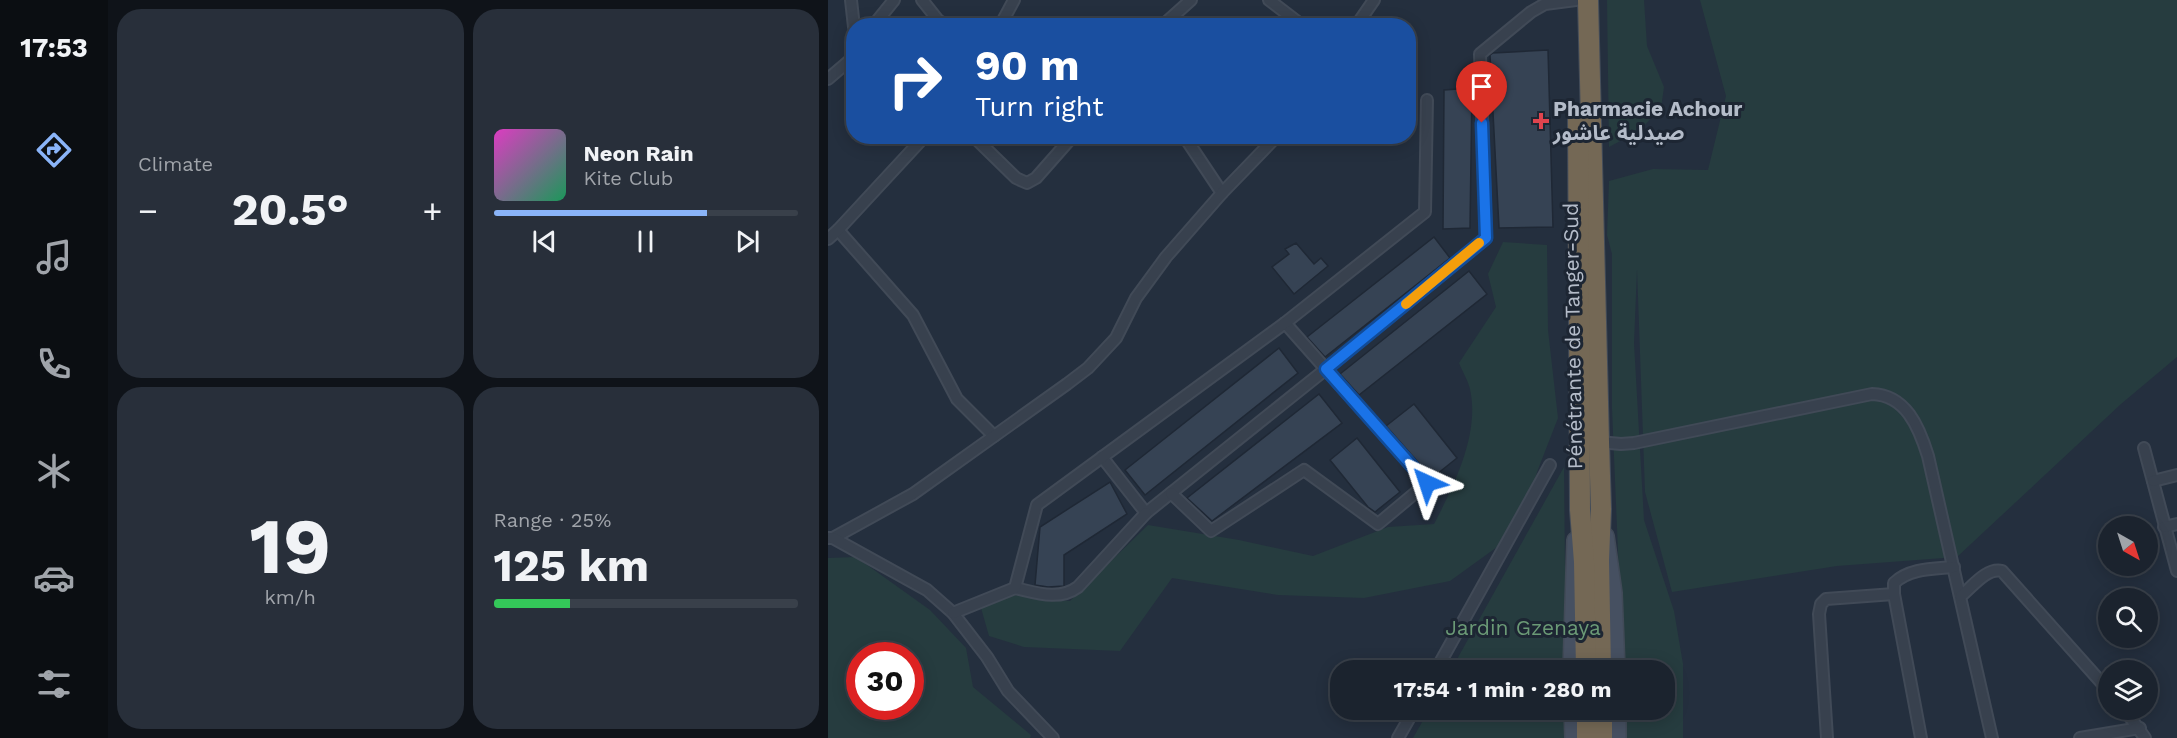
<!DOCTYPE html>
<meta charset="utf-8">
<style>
body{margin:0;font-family:"Work Sans","Noto Sans Arabic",sans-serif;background:#282f3a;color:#f1f3f6;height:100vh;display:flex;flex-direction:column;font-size:22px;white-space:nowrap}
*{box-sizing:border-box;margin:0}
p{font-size:20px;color:#a0a4aa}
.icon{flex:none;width:33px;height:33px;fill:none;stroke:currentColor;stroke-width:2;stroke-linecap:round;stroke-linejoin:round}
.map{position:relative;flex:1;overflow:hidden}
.sheet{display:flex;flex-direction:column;gap:9px;padding:9px;background:#0f1319;width:720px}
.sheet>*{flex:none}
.guide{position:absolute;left:18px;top:18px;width:570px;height:126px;border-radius:24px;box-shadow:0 3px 15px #0003,0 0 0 2px #39404a;background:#1a4fa0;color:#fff;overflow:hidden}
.needle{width:39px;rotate:141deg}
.fabs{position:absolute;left:1270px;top:516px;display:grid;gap:12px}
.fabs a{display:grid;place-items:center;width:60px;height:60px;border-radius:50%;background:#1b232e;box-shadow:0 3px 15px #0003,0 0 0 2px #39404a;font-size:30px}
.speed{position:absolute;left:18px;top:642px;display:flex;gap:12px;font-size:30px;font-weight:700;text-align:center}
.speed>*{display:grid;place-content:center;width:78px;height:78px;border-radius:50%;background:#1b232e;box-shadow:0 3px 15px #0003,0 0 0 2px #39404a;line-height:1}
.speed .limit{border:9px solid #d22;background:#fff;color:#111}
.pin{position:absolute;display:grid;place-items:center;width:51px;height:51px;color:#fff;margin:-62px -26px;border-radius:50% 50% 50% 0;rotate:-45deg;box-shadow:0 0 6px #0007}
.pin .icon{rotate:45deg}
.me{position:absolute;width:66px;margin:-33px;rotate:318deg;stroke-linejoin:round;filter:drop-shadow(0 0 4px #0008)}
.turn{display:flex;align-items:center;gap:21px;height:126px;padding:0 30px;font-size:27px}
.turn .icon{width:78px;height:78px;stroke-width:2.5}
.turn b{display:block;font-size:42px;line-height:51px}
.big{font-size:45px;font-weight:700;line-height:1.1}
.sheet .card{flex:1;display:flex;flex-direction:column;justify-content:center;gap:9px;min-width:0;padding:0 21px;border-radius:24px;background:#282f3a}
.sheet .dial{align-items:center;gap:0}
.dial b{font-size:78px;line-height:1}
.song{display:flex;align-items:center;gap:18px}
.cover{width:72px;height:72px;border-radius:9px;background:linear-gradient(135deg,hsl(310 70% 55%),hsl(150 70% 35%))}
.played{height:6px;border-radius:3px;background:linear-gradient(90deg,#8ab4f8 70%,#39404a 70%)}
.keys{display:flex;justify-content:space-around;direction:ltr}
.heat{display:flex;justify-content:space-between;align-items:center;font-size:33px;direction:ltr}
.charge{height:9px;border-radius:4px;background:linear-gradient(90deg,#34c759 25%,#39404a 0)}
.sheet .tiles{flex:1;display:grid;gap:9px;grid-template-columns:repeat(2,1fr)}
.trip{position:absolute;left:502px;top:660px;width:345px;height:60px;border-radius:24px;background:#1b232e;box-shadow:0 3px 15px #0003,0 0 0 2px #39404a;font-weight:700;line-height:60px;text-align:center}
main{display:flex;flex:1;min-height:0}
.menu{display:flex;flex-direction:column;width:108px;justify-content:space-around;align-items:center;background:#0b0e12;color:#a0a4aa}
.menu .icon{width:42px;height:42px}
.menu .selected{color:#8ab4f8}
.menu b{font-size:27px;color:#f1f3f6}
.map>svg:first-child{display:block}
</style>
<main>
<nav class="menu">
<b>17:53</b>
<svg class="icon selected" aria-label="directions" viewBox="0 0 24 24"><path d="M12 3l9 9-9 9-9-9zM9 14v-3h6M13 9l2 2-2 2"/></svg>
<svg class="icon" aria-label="music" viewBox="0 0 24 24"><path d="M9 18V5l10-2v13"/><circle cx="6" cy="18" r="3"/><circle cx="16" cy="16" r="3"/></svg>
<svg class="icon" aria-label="phone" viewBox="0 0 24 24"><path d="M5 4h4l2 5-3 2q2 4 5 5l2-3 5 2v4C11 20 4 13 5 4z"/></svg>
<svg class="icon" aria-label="climate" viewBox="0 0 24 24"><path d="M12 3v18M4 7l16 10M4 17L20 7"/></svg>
<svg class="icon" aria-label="car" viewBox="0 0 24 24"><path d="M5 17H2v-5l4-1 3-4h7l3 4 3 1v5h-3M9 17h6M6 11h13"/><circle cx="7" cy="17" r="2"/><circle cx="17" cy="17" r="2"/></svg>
<svg class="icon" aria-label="filters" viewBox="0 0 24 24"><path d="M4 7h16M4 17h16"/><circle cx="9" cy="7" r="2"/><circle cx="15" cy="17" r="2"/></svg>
</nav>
<section class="sheet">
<div class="tiles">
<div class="card"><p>Climate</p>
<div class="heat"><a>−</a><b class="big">20.5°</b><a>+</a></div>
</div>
<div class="card">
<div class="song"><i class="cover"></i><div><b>Neon Rain</b><p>Kite Club</p></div></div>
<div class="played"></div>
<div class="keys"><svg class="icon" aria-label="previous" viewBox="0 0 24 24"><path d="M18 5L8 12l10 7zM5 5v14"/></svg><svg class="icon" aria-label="pause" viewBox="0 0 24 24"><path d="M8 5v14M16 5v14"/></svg><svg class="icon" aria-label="next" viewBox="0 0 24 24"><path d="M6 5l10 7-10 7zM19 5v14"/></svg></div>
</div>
<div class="card dial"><b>19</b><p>km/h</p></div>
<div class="card"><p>Range · 25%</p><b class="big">125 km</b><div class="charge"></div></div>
</div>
</section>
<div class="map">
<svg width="1349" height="738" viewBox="0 0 1349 738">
<rect width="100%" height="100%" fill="#242f3e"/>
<g fill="#263c3f" fill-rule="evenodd">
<path d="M779 0H816L819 46 836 87 833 108 811 131 781 147Z"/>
<path d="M872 0H1349V357L1293 404 1129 557 1009 566 844 592 817 492 809 269 806 343 816 520 846 611 855 664V738H797L796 710H837V670H795L784 409V254L779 235 781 181 825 169 880 170 898 96Z"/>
<path d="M675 242 719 245 720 330 730 418 709 472 694 529 622 581 536 598 450 595 344 578 292 651 196 647 161 636 151 601 190 595 242 601 320 525 411 540 485 556 560 527 606 524C626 485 652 434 642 389 640 380 634 371 631 363L668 307 660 274Z"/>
<path d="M736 467 738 670H623Z"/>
<path d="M28 557 102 610 138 648 145 687 203 735 202 738H0V558ZM32 656H82V706H32Z"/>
<path d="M601 710H738V738H585Z"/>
</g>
<g fill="#364354" stroke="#1f2835" stroke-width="1.5">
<path d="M720 50 725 227 671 228 662 55 665 53Z"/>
<path d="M644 88 642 228 615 229 616 90Z"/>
<path d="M606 237 622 258 497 357 479 337Z"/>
<path d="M468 243 486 264 493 258 500 266 466 294 444 267 461 254 457 249Z"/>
<path d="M641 271 659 294 531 395 512 374Z"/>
<path d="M451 348 470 373 317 495 297 470Z"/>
<path d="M491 394 514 423 384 521 359 498Z"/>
<path d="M586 404 629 458 604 478 558 426Z"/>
<path d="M529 438 572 492 547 512 540 507 502 460Z"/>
<path d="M282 482 299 514 236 555V586L220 587 207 585 212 527Z"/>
</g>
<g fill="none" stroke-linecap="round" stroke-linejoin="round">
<defs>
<g id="street">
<path d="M23 0 26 27"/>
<path d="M94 0 110 20 119 26"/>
<path d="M441 0 475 26"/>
<path d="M45 26 66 0"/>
<path d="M172 26 186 0"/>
<path d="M334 26 363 0"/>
<path d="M528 26 546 0"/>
<path d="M0 79 21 61 26 54"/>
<path d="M145 136 188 178 199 183 208 178 245 136"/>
<path d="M356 136 394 193"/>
<path d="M10 230 85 315 129 399 166 436"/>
<path d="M0 239 10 230 97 136"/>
<path d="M771 442 793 444 806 443 1044 394C1078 395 1091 427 1100 456L1164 738"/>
<path d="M1316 448 1349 571"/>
<path d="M274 457 318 513 498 369 658 238 652 54 703 12 717 4 748 0"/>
<path d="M1325 481 1349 475"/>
<path d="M343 493 383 531 476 470 550 524 599 483 457 323"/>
<path d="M1336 527 1349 524"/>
<path d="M0 538H5L85 494 239 384 260 368 288 338 308 298 338 257 394 193 449 136"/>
<path d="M5 538 99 590 125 613 159 657 180 691 225 738"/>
<path d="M187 588C209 593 231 601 250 587L318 513"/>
<path d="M1133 596C1144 587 1159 567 1174 571L1281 691"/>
<path d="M125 613 187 588 209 505 457 323 597 212 599 100"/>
<path d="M608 670 722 465"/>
<path d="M1297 710 1317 738"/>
<path d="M570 738 586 710"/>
<path d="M999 738 991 614 993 604 998 599 1066 594"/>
<path d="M1093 738 1066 594V583C1082 568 1105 569 1126 567"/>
<path d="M1252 738 1312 728"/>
</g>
<g id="secondary">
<path d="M778 536 786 593 789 670"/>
<path d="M743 670 747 540"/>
<path d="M744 710 745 738"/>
<path d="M790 710V738"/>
</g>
<g id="highway">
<path d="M760 0 771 442 773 509 771 560 773 670"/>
<path d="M750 117 752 510 756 562 758 670"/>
<path d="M759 710V738"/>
<path d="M774 710V738"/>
</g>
</defs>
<use href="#street" stroke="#414a57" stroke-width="14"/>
<use href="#secondary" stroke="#414a57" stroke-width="18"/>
<use href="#highway" stroke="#434c59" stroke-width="22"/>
<use href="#street" stroke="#38414e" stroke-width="10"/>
<use href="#secondary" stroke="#465061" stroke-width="15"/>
<use href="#highway" stroke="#746855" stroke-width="20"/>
</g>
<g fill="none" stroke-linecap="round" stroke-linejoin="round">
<defs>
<path id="route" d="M599 483 498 369 658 238 654 123"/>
</defs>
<use href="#route" stroke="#114b97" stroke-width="15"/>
<use href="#route" stroke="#1a73e8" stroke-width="10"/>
<path stroke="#f59e0b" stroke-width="10" d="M578 304 651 243"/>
</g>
<path fill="#e0444e" stroke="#1d2633" stroke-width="2" d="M710 112h6v6h6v6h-6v6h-6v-6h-6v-6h6z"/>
<g text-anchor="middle" stroke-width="6" stroke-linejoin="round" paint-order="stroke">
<g font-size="21" font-weight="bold" fill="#b4bcc9" stroke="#1d2633" text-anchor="start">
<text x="725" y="116">Pharmacie Achour<tspan x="725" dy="24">صيدلية عاشور</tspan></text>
</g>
<g font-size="21" fill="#b4bcc9" stroke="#1d2633">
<text transform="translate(745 336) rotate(-91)" y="7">Pénétrante de Tanger-Sud</text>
</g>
<g font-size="21" fill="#6b9a76" stroke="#1d2633">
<text x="695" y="635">Jardin Gzenaya</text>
</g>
</g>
</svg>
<div class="fabs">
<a><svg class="needle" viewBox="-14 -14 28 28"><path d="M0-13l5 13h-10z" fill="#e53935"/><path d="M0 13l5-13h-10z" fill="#a0a4aa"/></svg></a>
<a><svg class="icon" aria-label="search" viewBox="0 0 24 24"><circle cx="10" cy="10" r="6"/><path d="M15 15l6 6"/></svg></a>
<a><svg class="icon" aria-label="layers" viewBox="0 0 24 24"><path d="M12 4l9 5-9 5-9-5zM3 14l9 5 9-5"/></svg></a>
</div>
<div class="speed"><div class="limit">30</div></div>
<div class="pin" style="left:654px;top:123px;background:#d93025"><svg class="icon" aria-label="arrive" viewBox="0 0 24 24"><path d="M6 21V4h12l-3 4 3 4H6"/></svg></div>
<svg class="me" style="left:599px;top:483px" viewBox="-20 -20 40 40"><path d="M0-17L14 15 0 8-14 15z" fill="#1a73e8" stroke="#fff" stroke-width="4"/></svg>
<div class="trip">17:54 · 1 min · 280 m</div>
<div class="guide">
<div class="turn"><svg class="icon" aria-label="right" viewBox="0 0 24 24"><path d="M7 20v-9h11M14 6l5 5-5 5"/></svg><div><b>90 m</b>Turn right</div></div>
</div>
</div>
</main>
